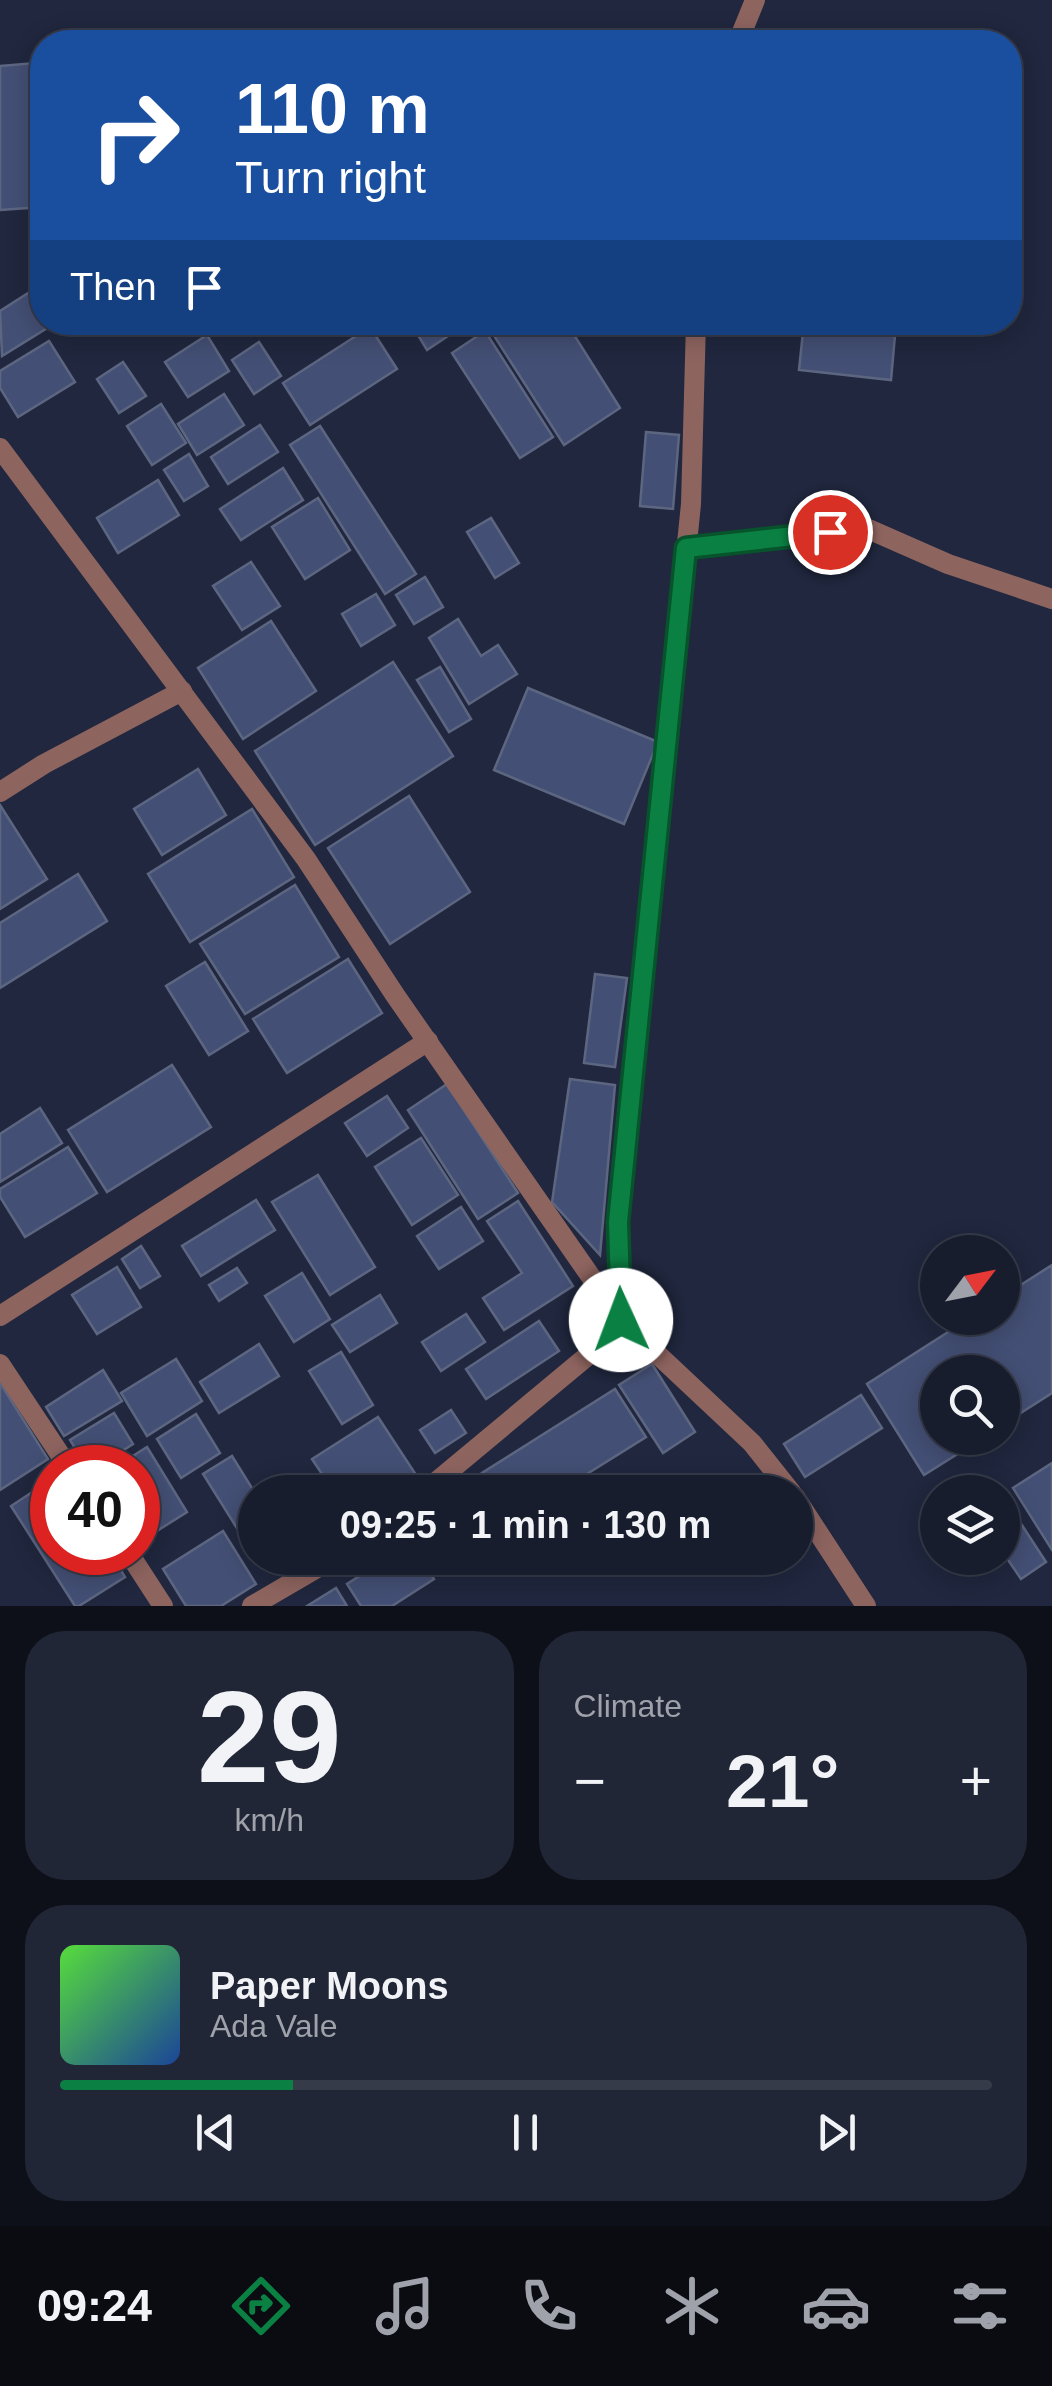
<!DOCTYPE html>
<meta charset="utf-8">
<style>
body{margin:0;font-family:Helvetica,sans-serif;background:#212636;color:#f1f3f6;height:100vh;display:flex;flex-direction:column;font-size:38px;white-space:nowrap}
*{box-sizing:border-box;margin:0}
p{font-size:32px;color:#9fa2aa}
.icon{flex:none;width:55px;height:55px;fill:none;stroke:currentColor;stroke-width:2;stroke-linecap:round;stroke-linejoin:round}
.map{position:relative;height:1606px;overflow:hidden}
.panel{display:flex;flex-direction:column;gap:25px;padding:25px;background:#0d1019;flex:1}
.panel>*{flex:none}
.guide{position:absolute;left:30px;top:30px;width:992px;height:305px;border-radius:40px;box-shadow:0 5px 25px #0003,0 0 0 2px #363b4a;background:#1a4fa0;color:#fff;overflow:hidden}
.needle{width:65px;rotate:58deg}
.buttons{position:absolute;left:920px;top:1235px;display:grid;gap:20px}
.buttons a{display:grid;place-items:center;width:100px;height:100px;border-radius:50%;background:#181d2e;box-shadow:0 5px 25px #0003,0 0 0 2px #363b4a;font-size:50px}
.speed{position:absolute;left:30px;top:1445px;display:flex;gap:20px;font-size:50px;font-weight:700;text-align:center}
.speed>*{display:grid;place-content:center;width:130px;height:130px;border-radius:50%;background:#181d2e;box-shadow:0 5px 25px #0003,0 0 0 2px #363b4a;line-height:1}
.speed .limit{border:15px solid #d22;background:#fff;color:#111}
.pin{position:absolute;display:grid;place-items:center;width:85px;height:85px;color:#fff;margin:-42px;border:5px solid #fff;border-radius:50%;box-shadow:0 2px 10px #0007}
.me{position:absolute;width:110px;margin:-55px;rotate:358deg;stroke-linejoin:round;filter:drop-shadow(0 0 8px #0008)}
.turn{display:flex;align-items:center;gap:35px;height:210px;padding:0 40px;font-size:45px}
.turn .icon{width:130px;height:130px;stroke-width:2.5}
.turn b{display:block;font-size:70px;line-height:85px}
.then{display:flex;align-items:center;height:95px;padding:0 40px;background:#0003;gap:20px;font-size:38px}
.big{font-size:75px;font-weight:600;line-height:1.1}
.panel .card{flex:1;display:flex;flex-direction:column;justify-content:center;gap:15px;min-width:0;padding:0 35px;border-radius:40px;background:#212636}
.panel .dial{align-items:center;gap:0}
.dial b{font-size:130px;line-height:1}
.song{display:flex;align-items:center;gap:30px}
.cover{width:120px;height:120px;border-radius:15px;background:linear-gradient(135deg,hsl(110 70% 55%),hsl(220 70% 35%))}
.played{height:10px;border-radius:5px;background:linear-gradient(90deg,#0b8043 25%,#363b4a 25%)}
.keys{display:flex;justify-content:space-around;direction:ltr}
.heat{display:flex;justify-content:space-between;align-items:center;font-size:55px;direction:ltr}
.panel .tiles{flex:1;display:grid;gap:25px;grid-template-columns:1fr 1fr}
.card:last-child{grid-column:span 2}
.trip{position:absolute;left:238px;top:1475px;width:575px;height:100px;border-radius:50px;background:#181d2e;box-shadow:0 5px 25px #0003,0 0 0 2px #363b4a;font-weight:600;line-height:100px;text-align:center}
.tab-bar{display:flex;height:160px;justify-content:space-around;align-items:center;background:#0a0c12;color:#9fa2aa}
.tab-bar .icon{width:70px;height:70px}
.tab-bar .active{color:#0b8043}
.tab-bar b{font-size:45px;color:#f1f3f6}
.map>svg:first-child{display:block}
</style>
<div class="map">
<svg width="1052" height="1606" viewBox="0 0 1052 1606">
<rect width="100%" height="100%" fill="#20273e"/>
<g fill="#434f74" stroke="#5d6681" stroke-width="2.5">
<path d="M35 63 42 139V207L0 210V66Z"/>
<path d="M36 288 42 298V322H57L2 356 0 311Z"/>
<path d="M410 322H469L427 350Z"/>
<path d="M499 322H566L620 408 564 445 489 328Z"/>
<path d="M804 322 896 324 891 380 799 370Z"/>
<path d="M370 327 397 369 310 425 283 383Z"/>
<path d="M485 331 553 437 520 458 452 353Z"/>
<path d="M207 335 229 371 188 397 165 362Z"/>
<path d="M49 341 75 382 18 417 0 388V371Z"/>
<path d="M259 342 281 376 254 394 232 360Z"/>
<path d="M123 362 146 396 119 413 97 379Z"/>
<path d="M224 394 244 425 197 455 178 424Z"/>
<path d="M161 404 186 443 152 465 127 426Z"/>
<path d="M260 425 278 452 228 484 211 457Z"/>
<path d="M320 426 416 574 385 594 290 445Z"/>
<path d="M646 432 679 435 673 509 640 506Z"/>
<path d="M189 454 208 486 184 501 164 470Z"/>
<path d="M283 468 303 500 241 540 220 509Z"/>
<path d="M158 480 179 515 118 553 97 518Z"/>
<path d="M318 498 350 550 305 579 272 527Z"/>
<path d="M491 518 519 563 495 578 467 532Z"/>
<path d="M251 562 280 606 242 630 213 586Z"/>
<path d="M425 577 443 607 414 624 396 595Z"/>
<path d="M376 594 395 625 361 646 342 614Z"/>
<path d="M458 619 481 656 498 645 517 674 469 704 429 638Z"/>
<path d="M271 621 316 691 243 739 198 668Z"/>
<path d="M393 662 453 756 315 845 255 751Z"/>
<path d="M440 667 471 719 449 732 417 680Z"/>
<path d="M528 688 658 742 624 824 494 770Z"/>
<path d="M198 769 226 815 162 855 134 809Z"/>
<path d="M409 796 470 892 390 944 328 848Z"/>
<path d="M0 805 47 879 0 909Z"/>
<path d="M252 809 294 877 190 942 148 874Z"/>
<path d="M78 874 107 921 0 988V923Z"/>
<path d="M295 885 339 957 245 1014 200 944Z"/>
<path d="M348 959 382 1013 287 1073 253 1019Z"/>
<path d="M205 962 248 1031 209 1055 166 986Z"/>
<path d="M595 974 627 978 615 1067 584 1063Z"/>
<path d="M172 1065 211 1127 107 1192 68 1130Z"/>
<path d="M570 1079 615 1085 600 1255 552 1202Z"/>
<path d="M447 1084 518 1193 478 1219 408 1110Z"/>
<path d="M387 1096 408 1128 367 1156 345 1123Z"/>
<path d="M40 1108 62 1143 0 1182V1134Z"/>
<path d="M421 1138 458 1195 412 1225 375 1167Z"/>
<path d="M68 1147 97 1193 25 1237 0 1197V1189Z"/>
<path d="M318 1175 375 1267 330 1295 272 1202Z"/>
<path d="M256 1200 275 1230 201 1276 182 1246Z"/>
<path d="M518 1201 573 1286 504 1330 483 1298 522 1273 487 1221Z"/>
<path d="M461 1207 483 1241 439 1269 417 1236Z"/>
<path d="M141 1246 160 1276 140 1288 122 1259Z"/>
<path d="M1052 1265V1393L1002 1425V1372H938V1438H983L924 1475 867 1384 970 1318H1002V1297Z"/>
<path d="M117 1267 141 1307 97 1334 72 1295Z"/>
<path d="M237 1268 247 1283 219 1301 209 1285Z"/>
<path d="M302 1273 330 1319 294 1342 265 1296Z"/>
<path d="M380 1295 397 1323 350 1352 332 1325Z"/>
<path d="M466 1314 485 1342 441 1371 422 1342Z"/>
<path d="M539 1321 559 1351 486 1399 466 1369Z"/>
<path d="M259 1344 279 1376 219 1413 200 1382Z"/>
<path d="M341 1352 373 1405 342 1424 309 1371Z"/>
<path d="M176 1359 202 1401 147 1436 121 1393Z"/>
<path d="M652 1364 695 1432 663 1453 619 1385Z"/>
<path d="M103 1370 122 1401 64 1436 46 1407Z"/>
<path d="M0 1383 48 1459 0 1490Z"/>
<path d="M615 1389 646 1437 558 1492H494L482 1473Z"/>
<path d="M861 1395 882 1428 805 1477 784 1444Z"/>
<path d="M451 1410 466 1433 435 1453 420 1430Z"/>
<path d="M114 1413 133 1444 95 1468H87L70 1440Z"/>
<path d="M196 1414 220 1453 181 1478 157 1439Z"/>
<path d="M378 1417 418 1478 397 1492H334L312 1459Z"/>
<path d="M147 1447 187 1512 138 1543V1468H114Z"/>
<path d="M232 1456 255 1493V1557L203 1474Z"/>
<path d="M1052 1463V1550L1013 1488Z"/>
<path d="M52 1479V1552H110L125 1577 79 1606H75L11 1506Z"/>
<path d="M1016 1516 1046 1562 1021 1579 1002 1551V1524Z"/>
<path d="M223 1531 256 1584 221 1606H186L163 1569Z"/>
<path d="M388 1558H421L434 1579 392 1606H361L347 1584Z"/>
<path d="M336 1588 347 1606H307Z"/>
</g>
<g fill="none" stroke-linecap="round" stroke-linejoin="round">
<g stroke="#8e645f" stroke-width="20">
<path d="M0 448 306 859 395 995 621 1320 752 1443 791 1492"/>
<path d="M686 548 866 528 948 564 1052 599"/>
<path d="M0 792 44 764 182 691"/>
<path d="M0 1316 428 1041"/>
<path d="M0 1364 69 1468"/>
<path d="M795 1497 866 1606"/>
<path d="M128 1552 163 1606"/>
</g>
<g stroke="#8e645f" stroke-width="20">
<path d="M738 42 755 0"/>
<path d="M424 1492 591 1353 621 1320 618 1222 691 504 696 322"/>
<path d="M252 1606 334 1558"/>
</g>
</g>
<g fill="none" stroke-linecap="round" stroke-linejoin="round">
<defs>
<path id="route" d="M621 1320 618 1222 686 548 830 532"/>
</defs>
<use href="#route" stroke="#07532c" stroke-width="25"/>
<use href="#route" stroke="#0b8043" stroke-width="18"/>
</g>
</svg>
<div class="buttons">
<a><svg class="needle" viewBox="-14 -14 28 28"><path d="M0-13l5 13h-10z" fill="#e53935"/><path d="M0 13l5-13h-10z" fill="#9fa2aa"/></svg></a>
<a><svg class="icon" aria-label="search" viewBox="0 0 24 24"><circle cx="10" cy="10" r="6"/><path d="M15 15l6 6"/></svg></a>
<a><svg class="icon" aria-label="layers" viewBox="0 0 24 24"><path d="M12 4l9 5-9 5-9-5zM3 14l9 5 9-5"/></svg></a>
</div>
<div class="speed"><div class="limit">40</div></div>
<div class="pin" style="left:830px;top:532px;background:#d93025"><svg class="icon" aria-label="arrive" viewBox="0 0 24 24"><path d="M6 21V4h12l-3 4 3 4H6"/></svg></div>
<svg class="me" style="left:621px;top:1320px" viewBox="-20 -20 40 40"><circle r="19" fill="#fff"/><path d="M0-13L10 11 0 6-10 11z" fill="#0b8043"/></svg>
<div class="trip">09:25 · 1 min · 130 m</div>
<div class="guide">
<div class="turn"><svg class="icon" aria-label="right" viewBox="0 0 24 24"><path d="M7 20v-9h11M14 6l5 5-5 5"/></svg><div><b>110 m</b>Turn right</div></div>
<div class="then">Then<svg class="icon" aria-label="arrive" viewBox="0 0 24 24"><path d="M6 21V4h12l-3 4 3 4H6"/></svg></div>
</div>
</div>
<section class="panel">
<div class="tiles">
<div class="card dial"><b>29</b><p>km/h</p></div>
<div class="card"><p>Climate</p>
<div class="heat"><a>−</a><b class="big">21°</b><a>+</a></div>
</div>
<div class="card">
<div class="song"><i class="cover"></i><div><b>Paper Moons</b><p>Ada Vale</p></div></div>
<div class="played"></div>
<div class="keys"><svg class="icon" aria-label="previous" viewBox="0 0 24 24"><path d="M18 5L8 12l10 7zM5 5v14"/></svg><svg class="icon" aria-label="pause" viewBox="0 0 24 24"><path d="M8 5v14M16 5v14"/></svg><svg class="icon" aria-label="next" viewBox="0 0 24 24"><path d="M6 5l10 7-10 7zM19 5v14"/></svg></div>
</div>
</div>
</section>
<nav class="tab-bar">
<b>09:24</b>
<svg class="icon active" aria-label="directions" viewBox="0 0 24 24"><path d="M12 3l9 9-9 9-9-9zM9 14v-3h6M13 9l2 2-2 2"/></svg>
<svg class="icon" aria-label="music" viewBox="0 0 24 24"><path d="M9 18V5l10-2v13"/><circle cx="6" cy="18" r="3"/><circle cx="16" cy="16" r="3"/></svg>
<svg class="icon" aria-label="phone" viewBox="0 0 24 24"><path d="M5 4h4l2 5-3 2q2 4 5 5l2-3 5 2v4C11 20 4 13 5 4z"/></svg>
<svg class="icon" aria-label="climate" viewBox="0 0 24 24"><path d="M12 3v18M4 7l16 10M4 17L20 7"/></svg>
<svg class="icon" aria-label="car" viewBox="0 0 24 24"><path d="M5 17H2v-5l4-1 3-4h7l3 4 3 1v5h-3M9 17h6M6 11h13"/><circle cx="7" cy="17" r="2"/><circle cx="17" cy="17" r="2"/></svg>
<svg class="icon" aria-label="filters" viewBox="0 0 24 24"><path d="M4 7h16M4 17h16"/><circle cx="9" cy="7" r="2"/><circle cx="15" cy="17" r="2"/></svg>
</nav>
